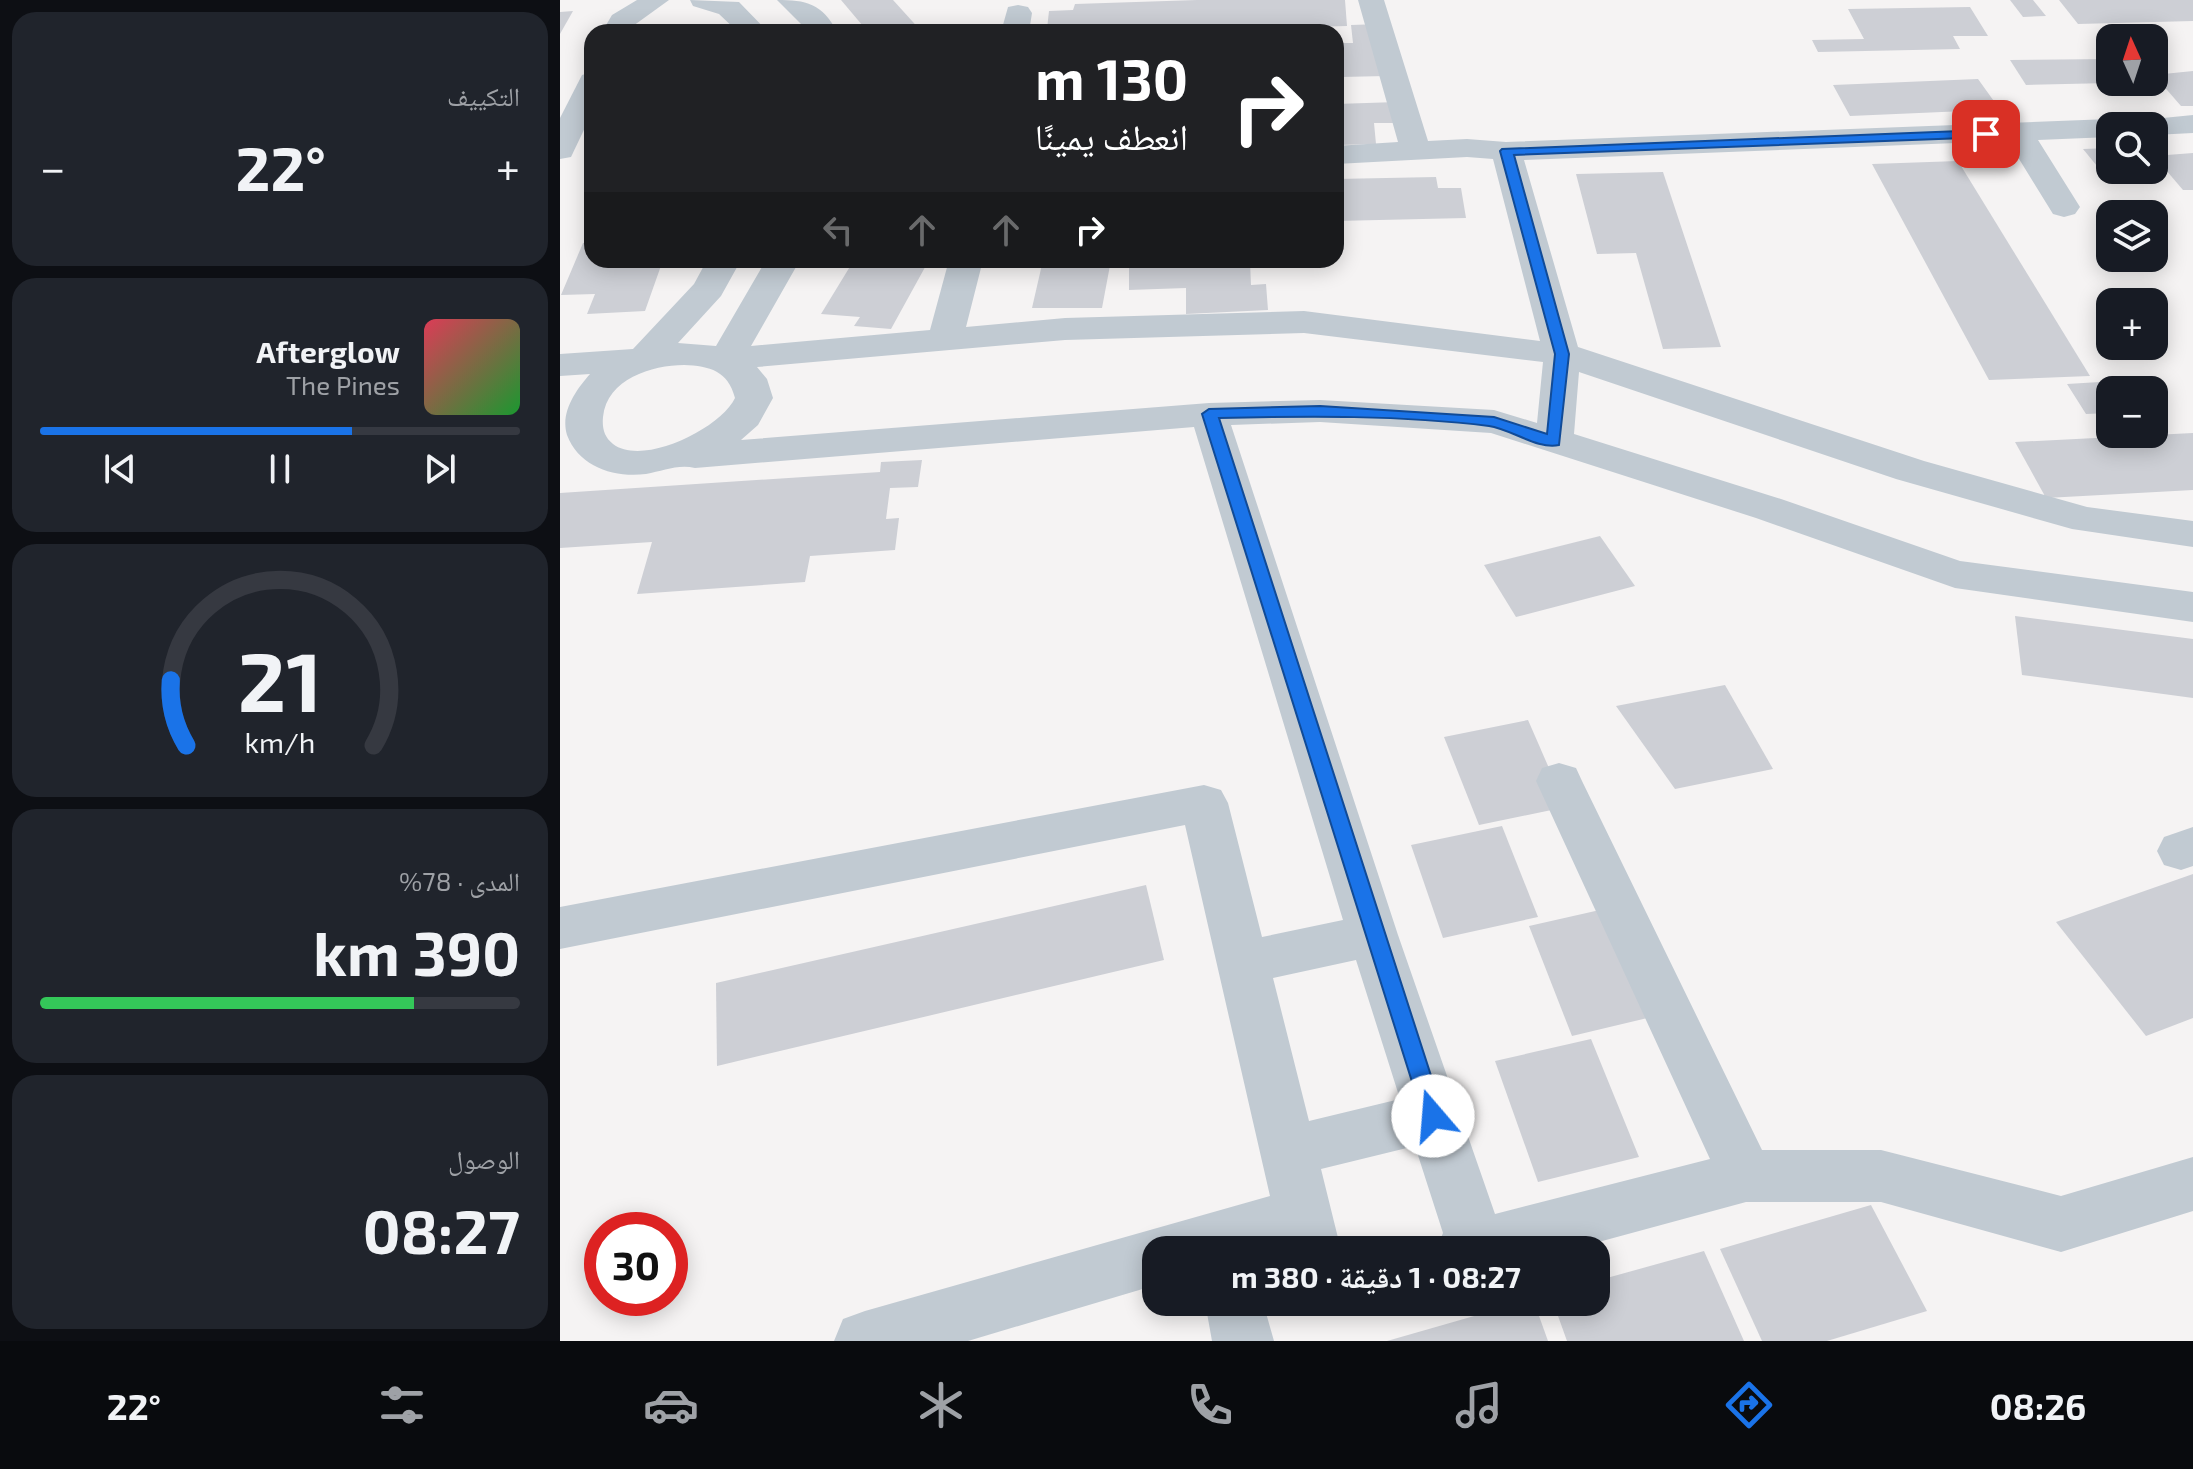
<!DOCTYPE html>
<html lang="ar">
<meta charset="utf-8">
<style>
body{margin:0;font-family:"Exo 2","Noto Naskh Arabic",sans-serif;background:#20242c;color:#f1f3f6;direction:rtl;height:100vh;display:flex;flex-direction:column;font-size:30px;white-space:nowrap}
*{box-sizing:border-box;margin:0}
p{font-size:26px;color:#9ea1a6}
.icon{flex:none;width:44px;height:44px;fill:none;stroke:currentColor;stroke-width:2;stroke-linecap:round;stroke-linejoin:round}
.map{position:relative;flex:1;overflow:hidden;direction:ltr}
.sheet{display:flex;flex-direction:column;gap:12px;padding:12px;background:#0d0f14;width:560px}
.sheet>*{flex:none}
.hud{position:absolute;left:24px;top:24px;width:760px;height:244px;border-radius:24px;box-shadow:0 4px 20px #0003;direction:rtl;background:#202124;color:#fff;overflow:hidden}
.needle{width:52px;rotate:357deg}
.controls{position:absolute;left:1536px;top:24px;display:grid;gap:16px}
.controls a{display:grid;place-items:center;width:72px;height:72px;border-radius:16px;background:#171b24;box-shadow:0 4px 20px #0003;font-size:40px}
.speed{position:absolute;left:24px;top:1212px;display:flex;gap:16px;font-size:40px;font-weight:700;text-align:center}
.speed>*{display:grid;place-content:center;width:104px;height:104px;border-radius:50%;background:#171b24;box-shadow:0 4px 20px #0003;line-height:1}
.speed .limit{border:12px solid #d22;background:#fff;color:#111}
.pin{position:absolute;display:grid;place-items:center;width:68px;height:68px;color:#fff;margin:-34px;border-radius:16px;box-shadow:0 4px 12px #0006}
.me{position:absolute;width:88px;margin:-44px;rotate:342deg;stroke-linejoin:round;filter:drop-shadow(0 0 6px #0008)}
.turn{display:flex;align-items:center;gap:28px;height:168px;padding:0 24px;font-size:36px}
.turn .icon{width:104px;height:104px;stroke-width:2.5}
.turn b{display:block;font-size:56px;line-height:68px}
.lanes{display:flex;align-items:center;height:76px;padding:0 24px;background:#0003;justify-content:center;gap:40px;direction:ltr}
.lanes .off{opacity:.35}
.big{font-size:60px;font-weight:700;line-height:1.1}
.sheet .card{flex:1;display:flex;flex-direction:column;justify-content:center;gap:12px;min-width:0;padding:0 28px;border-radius:24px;background:#20242c}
.sheet .dial{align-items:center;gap:0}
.dial svg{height:208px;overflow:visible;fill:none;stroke:#363941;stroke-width:7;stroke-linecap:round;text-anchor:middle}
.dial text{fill:#f1f3f6;stroke:none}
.song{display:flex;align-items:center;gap:24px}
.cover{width:96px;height:96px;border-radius:12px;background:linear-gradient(135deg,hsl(350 70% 55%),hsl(130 70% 35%))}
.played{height:8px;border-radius:4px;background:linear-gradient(90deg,#1a73e8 65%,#363941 65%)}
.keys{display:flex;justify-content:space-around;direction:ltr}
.heat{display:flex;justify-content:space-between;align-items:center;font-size:44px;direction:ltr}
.charge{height:12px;border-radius:6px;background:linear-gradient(90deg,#34c759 78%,#363941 0)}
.trip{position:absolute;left:582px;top:1236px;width:468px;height:80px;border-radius:24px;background:#171b24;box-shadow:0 4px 20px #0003;font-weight:700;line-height:80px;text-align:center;direction:rtl}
.tabs{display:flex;height:128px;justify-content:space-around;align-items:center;background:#090b0e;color:#9ea1a6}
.tabs .icon{width:56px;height:56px}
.tabs .current{color:#1a73e8}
.tabs b{font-size:36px;color:#f1f3f6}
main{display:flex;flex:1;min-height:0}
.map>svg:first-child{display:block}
</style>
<main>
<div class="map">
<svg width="1633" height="1341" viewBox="0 0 1633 1341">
<rect width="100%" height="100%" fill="#f5f3f3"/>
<g fill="#cdcfd5">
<path d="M281 0H333L362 32H308Z"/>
<path d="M637 0H785L787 26 586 32H508V28L487 29 489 11 513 10 515 4Z"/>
<path d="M1450 0H1473L1486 16 1463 17Z"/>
<path d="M1499 0H1633V21L1518 24Z"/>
<path d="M1410 7 1428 36H1393L1400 49 1258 52 1252 40 1304 39 1288 9Z"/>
<path d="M13 11 0 34V12Z"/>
<path d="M820 24 826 76 781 77 778 43H793L791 25Z"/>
<path d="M1550 59V83L1466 85 1450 60Z"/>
<path d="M1633 71V106H1621L1594 75Z"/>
<path d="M1418 79 1436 104 1425 105 1428 110 1290 116 1273 85Z"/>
<path d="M837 102 839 123H814L816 144 776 145V104Z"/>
<path d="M1550 148V166H1537L1523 149Z"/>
<path d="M1633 153V190H1623L1594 156Z"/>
<path d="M1398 161 1530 376 1429 380 1312 164Z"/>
<path d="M1103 172 1161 347 1103 349 1076 253 1037 254 1016 174Z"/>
<path d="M876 177 878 188H901L906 218 776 221V179Z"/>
<path d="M32 242V260H103L85 311 27 314 35 294 1 295 23 243Z"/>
<path d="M294 260H369L331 329 294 326 300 317 261 314Z"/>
<path d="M483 260H551L542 308H472Z"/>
<path d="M690 262 691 285 706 284 708 310 626 314V288L569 290V268Z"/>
<path d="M1556 381 1561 390H1550V413L1526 414 1507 384Z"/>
<path d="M1633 433V490L1486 498 1455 442Z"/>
<path d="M362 460 358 487 330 488 326 519 339 518 335 550 250 556 245 582 77 594 92 542 0 548V493L320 472 321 462Z"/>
<path d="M1040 536 1075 586 956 617 924 565Z"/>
<path d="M1455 616 1633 639V698L1462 675Z"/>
<path d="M1165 685 1213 769 1115 789 1056 706Z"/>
<path d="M968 720 1006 807 919 825 884 737Z"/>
<path d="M942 826 978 917 883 938 851 845Z"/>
<path d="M1633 874V1018L1586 1036 1496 922Z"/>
<path d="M586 885 604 960 157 1066 156 983Z"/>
<path d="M1053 907 1100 1015 1012 1036 969 926Z"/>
<path d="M1031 1039 1079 1157 978 1182 935 1061Z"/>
<path d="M1311 1205 1367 1311 1267 1341H1202L1160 1249Z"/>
<path d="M1144 1251 1184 1341H1007L993 1302H1036V1281Z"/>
<path d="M963 1302H974L988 1341H827Z"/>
</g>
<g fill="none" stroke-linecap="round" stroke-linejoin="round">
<g fill="#c1cad2" fill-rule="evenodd">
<path d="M77 0H109L73 26 70 32H42L52 15Z"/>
<path d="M130 0 179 2 208 32H178L159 14 133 6Z"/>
<path d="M217 0C246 0 262 3 277 32H249Z"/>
<path d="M798 0H824L868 141 907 139 946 142 1550 119 1561 122 1564 126H1550V137L1478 140 1520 207 1515 214 1504 217 1493 214 1448 141 964 160 1018 347 1364 461 1527 507 1633 521V547L1512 529 1336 479 1019 372 1014 434 1224 500 1400 561 1633 592V622L1395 588 1196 518 931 433 760 422 671 425 838 935 935 1214 1150 1159 976 781 982 768 999 763 1016 768 1022 781 1202 1150H1321L1501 1196 1633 1157V1211L1501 1252 1321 1202H1186L1009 1250H876L883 1233 855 1146 761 1169 781 1250H723L722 1248 596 1250V1285L408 1341H274L283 1319 305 1311 710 1196 625 825 0 949V907L644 785 661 790 668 803 702 937 783 920 634 427 135 468C118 464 103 471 86 474 54 478 19 467 7 435 0 412 16 390 30 374L0 376V354L73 349 134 284 147 260H181L161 296 118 343 156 346 206 260H240L191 346 370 330 389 260H423L406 327 505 318 744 311 980 341 933 159 907 157 776 164V146L838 142ZM744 333 983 362 977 423 934 410 760 400 649 403 181 440 198 425 213 398 207 379 197 367 505 340ZM124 365C150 366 168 371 175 398 161 428 83 467 53 444 44 437 42 428 43 417 47 379 92 365 124 365ZM796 960 840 1099 749 1121 713 978Z"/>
<path d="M458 5 468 7 472 13 469 32H441L448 7Z"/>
<path d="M32 72V113L11 157 0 159V118L22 75Z"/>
<path d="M1633 115V133L1594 135V126H1579L1583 120Z"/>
<path d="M1633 827V866L1621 870 1604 865 1597 851 1604 837Z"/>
<path d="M645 1302H711L706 1313 714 1341H652Z"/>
</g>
</g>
<path fill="#1a73e8" stroke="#114b97" stroke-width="2" d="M1426 130 1431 132V137L954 155 1009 354 999 445C978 450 951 429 929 426 840 415 748 416 659 418L884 1116 881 1123 873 1126 865 1123 642 414 649 409 760 406 934 417 987 434 995 354 940 151 942 149Z"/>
</svg>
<div class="controls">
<a><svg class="needle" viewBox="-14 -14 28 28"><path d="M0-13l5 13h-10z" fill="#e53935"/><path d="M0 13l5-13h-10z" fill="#9ea1a6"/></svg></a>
<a><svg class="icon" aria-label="search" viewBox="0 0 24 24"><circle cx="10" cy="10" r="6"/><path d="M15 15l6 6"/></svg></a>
<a><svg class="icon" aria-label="layers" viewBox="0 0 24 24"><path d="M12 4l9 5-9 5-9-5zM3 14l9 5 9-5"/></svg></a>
<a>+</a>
<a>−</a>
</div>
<div class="speed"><div class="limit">30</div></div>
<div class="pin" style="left:1426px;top:134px;background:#d93025"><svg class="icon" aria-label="arrive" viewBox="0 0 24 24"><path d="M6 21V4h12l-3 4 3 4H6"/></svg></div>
<svg class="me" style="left:873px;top:1116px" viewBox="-20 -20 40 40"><circle r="19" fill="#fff"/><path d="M0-13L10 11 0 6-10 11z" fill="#1a73e8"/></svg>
<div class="trip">08:27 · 1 دقيقة · 380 m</div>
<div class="hud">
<div class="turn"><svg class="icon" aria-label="right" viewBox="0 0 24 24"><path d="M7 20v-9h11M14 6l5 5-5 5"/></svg><div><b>130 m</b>انعطف يمينًا</div></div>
<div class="lanes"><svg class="icon off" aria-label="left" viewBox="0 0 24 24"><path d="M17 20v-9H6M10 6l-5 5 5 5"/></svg><svg class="icon off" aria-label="ahead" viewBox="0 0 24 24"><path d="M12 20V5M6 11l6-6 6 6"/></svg><svg class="icon off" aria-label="ahead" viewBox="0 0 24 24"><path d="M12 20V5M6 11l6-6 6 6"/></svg><svg class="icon" aria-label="right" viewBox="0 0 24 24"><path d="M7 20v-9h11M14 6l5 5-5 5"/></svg></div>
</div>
</div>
<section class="sheet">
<div class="card"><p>التكييف</p>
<div class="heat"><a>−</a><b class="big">22°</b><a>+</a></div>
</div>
<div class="card">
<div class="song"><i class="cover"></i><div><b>Afterglow</b><p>The Pines</p></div></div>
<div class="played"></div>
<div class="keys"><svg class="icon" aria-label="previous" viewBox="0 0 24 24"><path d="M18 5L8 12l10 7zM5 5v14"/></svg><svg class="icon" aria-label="pause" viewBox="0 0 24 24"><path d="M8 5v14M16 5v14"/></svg><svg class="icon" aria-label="next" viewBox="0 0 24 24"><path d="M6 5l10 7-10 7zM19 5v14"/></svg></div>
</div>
<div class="card dial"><svg viewBox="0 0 100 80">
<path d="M14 69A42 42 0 1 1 86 69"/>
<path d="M14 69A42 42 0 0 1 8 44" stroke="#1a73e8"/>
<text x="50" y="56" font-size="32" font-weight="700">21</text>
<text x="50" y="72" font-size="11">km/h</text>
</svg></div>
<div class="card"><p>المدى · 78%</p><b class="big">390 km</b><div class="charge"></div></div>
<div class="card"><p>الوصول</p><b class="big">08:27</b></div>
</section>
</main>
<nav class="tabs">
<b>08:26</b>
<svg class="icon current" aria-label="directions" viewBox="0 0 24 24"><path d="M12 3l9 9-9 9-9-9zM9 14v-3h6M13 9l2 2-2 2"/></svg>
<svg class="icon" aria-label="music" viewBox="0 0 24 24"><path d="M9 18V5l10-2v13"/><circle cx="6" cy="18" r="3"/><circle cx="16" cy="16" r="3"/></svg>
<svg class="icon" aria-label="phone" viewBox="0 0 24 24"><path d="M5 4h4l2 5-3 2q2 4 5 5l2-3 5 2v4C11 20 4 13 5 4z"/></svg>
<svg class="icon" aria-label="climate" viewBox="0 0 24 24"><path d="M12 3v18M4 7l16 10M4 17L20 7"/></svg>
<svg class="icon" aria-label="car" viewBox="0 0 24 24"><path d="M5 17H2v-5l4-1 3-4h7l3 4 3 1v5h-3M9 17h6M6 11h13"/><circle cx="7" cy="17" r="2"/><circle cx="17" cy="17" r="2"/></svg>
<svg class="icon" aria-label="filters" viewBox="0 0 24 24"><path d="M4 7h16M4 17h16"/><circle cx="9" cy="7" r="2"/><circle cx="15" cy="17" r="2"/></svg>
<b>22°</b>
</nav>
